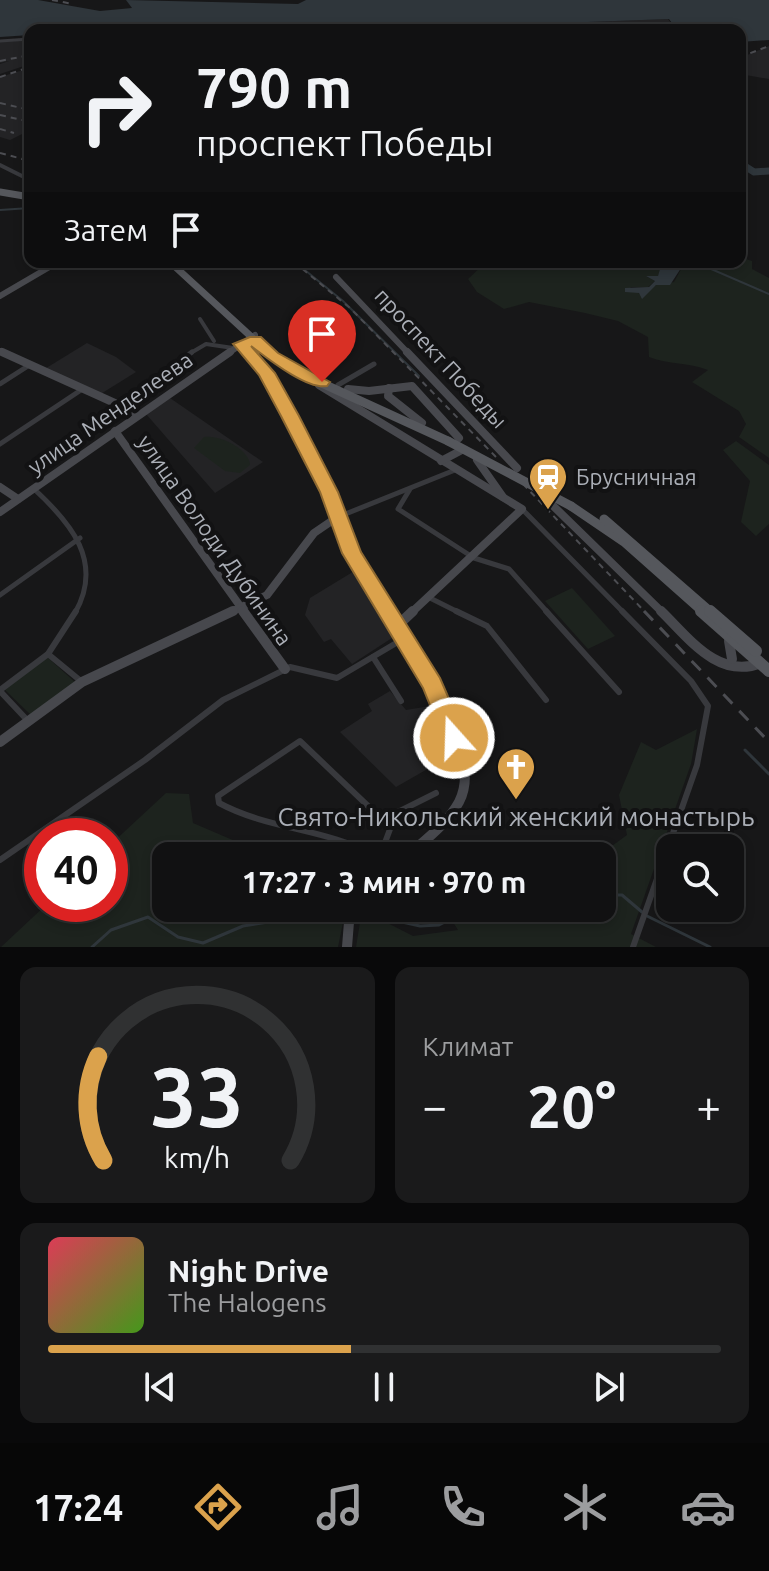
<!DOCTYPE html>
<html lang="ru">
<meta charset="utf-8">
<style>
body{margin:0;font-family:Ubuntu,sans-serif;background:#1a1a1b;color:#f1f3f6;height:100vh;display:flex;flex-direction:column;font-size:30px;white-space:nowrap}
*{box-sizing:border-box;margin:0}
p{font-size:26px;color:#9c9d9f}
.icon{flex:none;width:44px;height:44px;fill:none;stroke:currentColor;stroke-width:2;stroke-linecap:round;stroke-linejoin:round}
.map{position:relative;height:947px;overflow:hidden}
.side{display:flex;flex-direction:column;gap:20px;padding:20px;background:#09090a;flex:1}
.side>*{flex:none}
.hud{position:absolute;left:24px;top:24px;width:722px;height:244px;border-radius:16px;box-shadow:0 4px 12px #0003,0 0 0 2px #303132;background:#111112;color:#f1f3f6;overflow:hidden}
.tools{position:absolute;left:656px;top:834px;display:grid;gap:16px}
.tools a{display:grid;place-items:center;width:88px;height:88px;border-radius:16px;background:#111112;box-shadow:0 4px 12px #0003,0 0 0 2px #303132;font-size:40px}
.speed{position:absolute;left:24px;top:818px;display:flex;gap:16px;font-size:40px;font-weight:700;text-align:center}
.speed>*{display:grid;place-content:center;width:104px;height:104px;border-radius:50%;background:#111112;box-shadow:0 4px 12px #0003,0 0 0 2px #303132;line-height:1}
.speed .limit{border:12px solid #d22;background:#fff;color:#111}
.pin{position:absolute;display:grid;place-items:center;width:68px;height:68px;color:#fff;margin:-82px -34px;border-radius:50% 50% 50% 0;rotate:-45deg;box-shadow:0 0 8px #0007}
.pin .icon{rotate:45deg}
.me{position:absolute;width:88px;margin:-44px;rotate:340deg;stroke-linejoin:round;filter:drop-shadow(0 0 6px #0008)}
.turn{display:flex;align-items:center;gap:28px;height:168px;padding:0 40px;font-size:36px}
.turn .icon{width:104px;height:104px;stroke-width:2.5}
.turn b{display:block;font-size:56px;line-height:68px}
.then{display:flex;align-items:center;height:76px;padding:0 40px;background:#0003;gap:16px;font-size:30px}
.big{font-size:60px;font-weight:600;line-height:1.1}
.side .tile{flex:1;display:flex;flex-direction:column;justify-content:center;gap:12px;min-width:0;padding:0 28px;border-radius:16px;background:#1a1a1b}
.side .dial{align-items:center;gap:0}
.dial svg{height:208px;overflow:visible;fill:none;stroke:#303132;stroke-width:7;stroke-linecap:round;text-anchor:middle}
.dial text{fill:#f1f3f6;stroke:none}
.song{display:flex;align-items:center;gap:24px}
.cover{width:96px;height:96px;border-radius:12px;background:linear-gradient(135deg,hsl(350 70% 55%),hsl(100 70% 35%))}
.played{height:8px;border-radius:4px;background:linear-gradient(90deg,#dba24c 45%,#303132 45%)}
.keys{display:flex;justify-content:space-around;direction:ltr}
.heat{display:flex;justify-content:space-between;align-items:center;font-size:44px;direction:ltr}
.side .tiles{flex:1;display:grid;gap:20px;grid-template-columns:1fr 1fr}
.tile:last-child{grid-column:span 2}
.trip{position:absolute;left:152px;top:842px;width:464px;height:80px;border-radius:16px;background:#111112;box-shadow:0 4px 12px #0003,0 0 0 2px #303132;font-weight:600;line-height:80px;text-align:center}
.tabs{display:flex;height:128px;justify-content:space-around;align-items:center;background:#070707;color:#9c9d9f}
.tabs .icon{width:56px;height:56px}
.tabs .selected{color:#dba24c}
.tabs b{font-size:36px;color:#f1f3f6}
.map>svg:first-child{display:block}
</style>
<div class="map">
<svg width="769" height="947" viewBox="0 0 769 947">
<rect width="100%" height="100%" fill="#171718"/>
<g fill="#232325">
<path d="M668 19 676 30H450L449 27Z"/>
<path d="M30 40V64L0 74V64L9 61 0 63V42Z"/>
<path d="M769 46V79L740 74V58Z"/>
<path d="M30 68V130L10 140 0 137V77Z"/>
<path d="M87 343 116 357 136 372 99 395 43 370Z"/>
<path d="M170 398 263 462 215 493 146 414Z"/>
<path d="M356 570 395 636 352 664 331 639 324 642 305 615 310 598Z"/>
<path d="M390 691 406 710 436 705 452 755 396 787 340 732 372 711 368 704Z"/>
</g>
<g fill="#1d231e">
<path d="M740 257 752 261V269L769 278V458L739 437 746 424 739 411 692 382 708 370C688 362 669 365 649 357L648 337 618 321 585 313 529 302 504 309 477 292 468 279 486 262H662L658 277 646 276 655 281 648 287H630L643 296 656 285 674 282 685 262H740Z"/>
<path d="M204 437C220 434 250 450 250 465L240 473 225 471 194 448Z"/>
<path d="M736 441 769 465V524L756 536 741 522 750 481 723 450Z"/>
<path d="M572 588 615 636 588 649 545 601Z"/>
<path d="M47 657 76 683 32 716 4 689Z"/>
<path d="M697 729 691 764 631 934 656 947H356L362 910 413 936 458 930 444 908H602V856H598L627 835 619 795 641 742 656 750Z"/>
<path d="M166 793 189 794 193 823 270 856H166V908H346L338 947H1L47 904H110V845Z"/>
</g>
<g fill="#2f363b">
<path d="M0 0H38L100 11 132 8 126 0 298 4 306 0H769V40L740 42V30H677L669 19 425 28 250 24 30 30V35L0 37Z"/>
<path d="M662 262H685L670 285H656L642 299 639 293 625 292V288L649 287 655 281 646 276H658Z"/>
</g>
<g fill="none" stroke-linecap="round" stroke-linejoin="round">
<g stroke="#2f363b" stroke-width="2">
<path d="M338 30 342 27"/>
<path d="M0 210 30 208"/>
<path d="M295 262 343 301 419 376"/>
<path d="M695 262 769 294"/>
</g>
<g stroke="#2f363b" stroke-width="3">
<path d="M745 750 769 774"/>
<path d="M602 895H622L642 912"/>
<path d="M378 908 402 922 420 926 439 925 470 909 536 920 571 908"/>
<path d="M647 916 710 947"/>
<path d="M92 947 111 930 148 917 178 937 203 943 243 926 281 920 298 908"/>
</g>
<path stroke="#2f363b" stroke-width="7" d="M740 163 754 172 769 171"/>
<g stroke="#38393d" stroke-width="3">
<path d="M161 30 170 29"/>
<path d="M345 30 450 29"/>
<path d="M0 41 30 39"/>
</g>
<g stroke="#38393d" stroke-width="4">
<path d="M0 165 30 180"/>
<path d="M200 319 214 341"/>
<path d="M189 354 206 344 233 348"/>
</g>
<g stroke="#38393d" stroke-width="5">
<path d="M170 370 192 352"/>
<path d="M0 384 28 366"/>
<path d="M338 385 374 364"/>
<path d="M0 444 81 390"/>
<path d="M34 489C71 523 104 562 75 613"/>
<path d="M410 489 398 509 474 558 509 569 548 613"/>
<path d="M522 509 624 613"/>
<path d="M338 517 455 470"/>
<path d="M0 595 80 538"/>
<path d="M430 598 460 613"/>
</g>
<g stroke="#38393d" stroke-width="6">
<path d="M76 611 48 654 82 682"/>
<path d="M456 611 487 626 546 700"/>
<path d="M546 611 619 692"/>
<path d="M622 611 691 681 708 706 697 765 633 947"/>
<path d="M373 657 401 701"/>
<path d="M0 690 48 654"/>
<path d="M0 691 29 722"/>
<path d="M376 856C326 828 269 830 219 803L218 796 300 741 389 826"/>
<path d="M380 856 396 813 436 793"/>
<path d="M0 860 145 760 223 700 290 667 337 678 403 639"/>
</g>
<g stroke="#47484d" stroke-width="6">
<path d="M336 277 409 354"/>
<path d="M0 296 58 262"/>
<path d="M241 344 251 354"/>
<path d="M0 351 6 354"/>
<path d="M227 354 255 335"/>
</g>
<g stroke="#47484d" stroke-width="8">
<path d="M2 352 139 414"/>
<path d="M249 352 291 412 328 490 351 553 388 613"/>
<path d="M407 352 517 468"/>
<path d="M319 385 522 509 411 613"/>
<path d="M389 388 388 396 422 423"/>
<path d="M348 389 369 391 412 386 459 438"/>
<path d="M115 431 245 613"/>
<path d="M477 460 503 497"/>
<path d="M441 461 460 451"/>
<path d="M0 487 18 499"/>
<path d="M541 494 663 613"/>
<path d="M0 512 230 352"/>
<path d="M229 613 267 595 314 533 336 518"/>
</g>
<g stroke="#47484d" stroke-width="10">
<path d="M243 611 285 669"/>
<path d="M386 611C414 653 486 751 459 802 447 824 425 840 407 856"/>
<path d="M661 611C688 637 718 680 761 663"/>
<path d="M396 627 413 611"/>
<path d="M729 641 732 659"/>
<path d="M0 742 82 682 233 611"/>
<path d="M347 947 349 922 355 908"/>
</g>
<g stroke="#55575c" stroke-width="7">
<path d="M0 192 30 197"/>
<path d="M170 262 270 354"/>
</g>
<g stroke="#55575c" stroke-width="9">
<path d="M268 352 304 375 448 441"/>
<path d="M571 506 624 542 704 613"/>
<path d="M604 519 712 613"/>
</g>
<g stroke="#55575c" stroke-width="12">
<path d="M701 611 769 671"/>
<path d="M710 611 756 651"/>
</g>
<g stroke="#4c4d52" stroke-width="2" stroke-dasharray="6 5" stroke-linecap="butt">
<path d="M52 0 73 4"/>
<path d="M740 57 769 46"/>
<path d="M0 61 30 55"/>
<path d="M0 77 30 67"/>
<path d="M0 103 30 110"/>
<path d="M0 115 22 120"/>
<path d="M0 129 14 133"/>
<path d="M0 153 30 161"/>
<path d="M294 262 350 308 497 458"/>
<path d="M523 484 646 613"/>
</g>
<path stroke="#4c4d52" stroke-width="3" stroke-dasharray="13 10" stroke-linecap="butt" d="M644 611 769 742"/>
<path stroke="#55575c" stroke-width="9" d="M448 441 571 506"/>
</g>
<path fill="#dba24c" stroke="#8e6931" stroke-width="2" d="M250 337H261L278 353 330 382 327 386C307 390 267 358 251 346L275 373 299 416 338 492 361 552 440 678 466 738 462 745 454 748 446 745 423 688 342 553 320 492 281 416 259 375 233 344Z"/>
<defs>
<symbol id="station-pin" viewBox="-11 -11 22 30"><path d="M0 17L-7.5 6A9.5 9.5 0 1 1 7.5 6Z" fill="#dba24c" stroke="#121213"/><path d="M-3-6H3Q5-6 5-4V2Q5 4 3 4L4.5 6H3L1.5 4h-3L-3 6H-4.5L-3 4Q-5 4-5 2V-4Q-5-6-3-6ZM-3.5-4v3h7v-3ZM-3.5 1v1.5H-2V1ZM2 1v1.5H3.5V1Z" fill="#fff"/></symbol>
<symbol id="church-pin" viewBox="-11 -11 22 30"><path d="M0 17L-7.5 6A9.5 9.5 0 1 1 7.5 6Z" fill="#dba24c" stroke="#121213"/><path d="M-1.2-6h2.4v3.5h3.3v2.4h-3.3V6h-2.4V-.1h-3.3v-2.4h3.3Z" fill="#fff"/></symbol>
</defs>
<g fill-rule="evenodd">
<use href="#station-pin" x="526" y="455" width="44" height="60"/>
<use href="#church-pin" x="494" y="745" width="44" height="60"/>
</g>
<g text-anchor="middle" stroke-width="8" stroke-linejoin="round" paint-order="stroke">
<g font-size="22" fill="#abafb7" stroke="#121213">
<text transform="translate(441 358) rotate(47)" y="8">проспект Победы</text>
<text transform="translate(110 413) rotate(-35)" y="8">улица Менделеева</text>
<text transform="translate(215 540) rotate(55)" y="8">улица Володи Дубинина</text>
</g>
<g font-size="22" fill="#abafb7" stroke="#121213" text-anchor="start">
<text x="576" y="485">Брусничная</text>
</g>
<g font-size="26" fill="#abafb7" stroke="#121213">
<text x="516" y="826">Свято-Никольский женский монастырь</text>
</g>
</g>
</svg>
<div class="tools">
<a><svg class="icon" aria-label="search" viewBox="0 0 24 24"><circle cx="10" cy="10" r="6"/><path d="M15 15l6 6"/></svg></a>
</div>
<div class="speed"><div class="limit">40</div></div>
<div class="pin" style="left:322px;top:382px;background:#d93025"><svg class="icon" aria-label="arrive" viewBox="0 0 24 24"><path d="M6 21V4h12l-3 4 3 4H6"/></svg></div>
<svg class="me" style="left:454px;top:738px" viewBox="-20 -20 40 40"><circle r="17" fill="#dba24c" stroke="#fff" stroke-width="3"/><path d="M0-11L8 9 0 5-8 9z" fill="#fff"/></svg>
<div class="trip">17:27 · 3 мин · 970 m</div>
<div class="hud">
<div class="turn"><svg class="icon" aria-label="right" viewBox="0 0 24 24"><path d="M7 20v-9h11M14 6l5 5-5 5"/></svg><div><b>790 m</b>проспект Победы</div></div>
<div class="then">Затем<svg class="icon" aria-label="arrive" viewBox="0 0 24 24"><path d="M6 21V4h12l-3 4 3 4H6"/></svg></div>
</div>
</div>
<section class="side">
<div class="tiles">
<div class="tile dial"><svg viewBox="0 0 100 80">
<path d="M14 69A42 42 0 1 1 86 69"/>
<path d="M14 69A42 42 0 0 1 12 29" stroke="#dba24c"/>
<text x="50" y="56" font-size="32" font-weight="700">33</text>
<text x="50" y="72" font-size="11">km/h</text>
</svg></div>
<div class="tile"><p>Климат</p>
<div class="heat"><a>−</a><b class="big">20°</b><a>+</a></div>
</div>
<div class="tile">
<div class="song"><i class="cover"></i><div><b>Night Drive</b><p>The Halogens</p></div></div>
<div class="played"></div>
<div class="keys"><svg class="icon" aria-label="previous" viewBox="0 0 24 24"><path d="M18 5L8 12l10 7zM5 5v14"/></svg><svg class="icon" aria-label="pause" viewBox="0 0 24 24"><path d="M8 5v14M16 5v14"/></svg><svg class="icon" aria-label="next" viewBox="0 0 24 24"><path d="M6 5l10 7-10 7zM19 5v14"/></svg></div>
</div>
</div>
</section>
<nav class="tabs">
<b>17:24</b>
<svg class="icon selected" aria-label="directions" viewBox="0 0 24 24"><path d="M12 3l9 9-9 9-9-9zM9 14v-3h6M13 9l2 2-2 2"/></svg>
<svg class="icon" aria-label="music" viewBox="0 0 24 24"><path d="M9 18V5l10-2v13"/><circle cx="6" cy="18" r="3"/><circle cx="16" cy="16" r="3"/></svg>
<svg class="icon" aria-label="phone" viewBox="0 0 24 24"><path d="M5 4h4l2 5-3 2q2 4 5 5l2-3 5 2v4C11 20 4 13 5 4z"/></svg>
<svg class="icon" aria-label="climate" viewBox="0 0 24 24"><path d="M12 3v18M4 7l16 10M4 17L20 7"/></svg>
<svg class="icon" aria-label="car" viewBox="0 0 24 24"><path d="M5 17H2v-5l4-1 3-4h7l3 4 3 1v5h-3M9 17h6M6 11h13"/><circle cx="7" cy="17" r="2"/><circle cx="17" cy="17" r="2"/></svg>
</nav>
